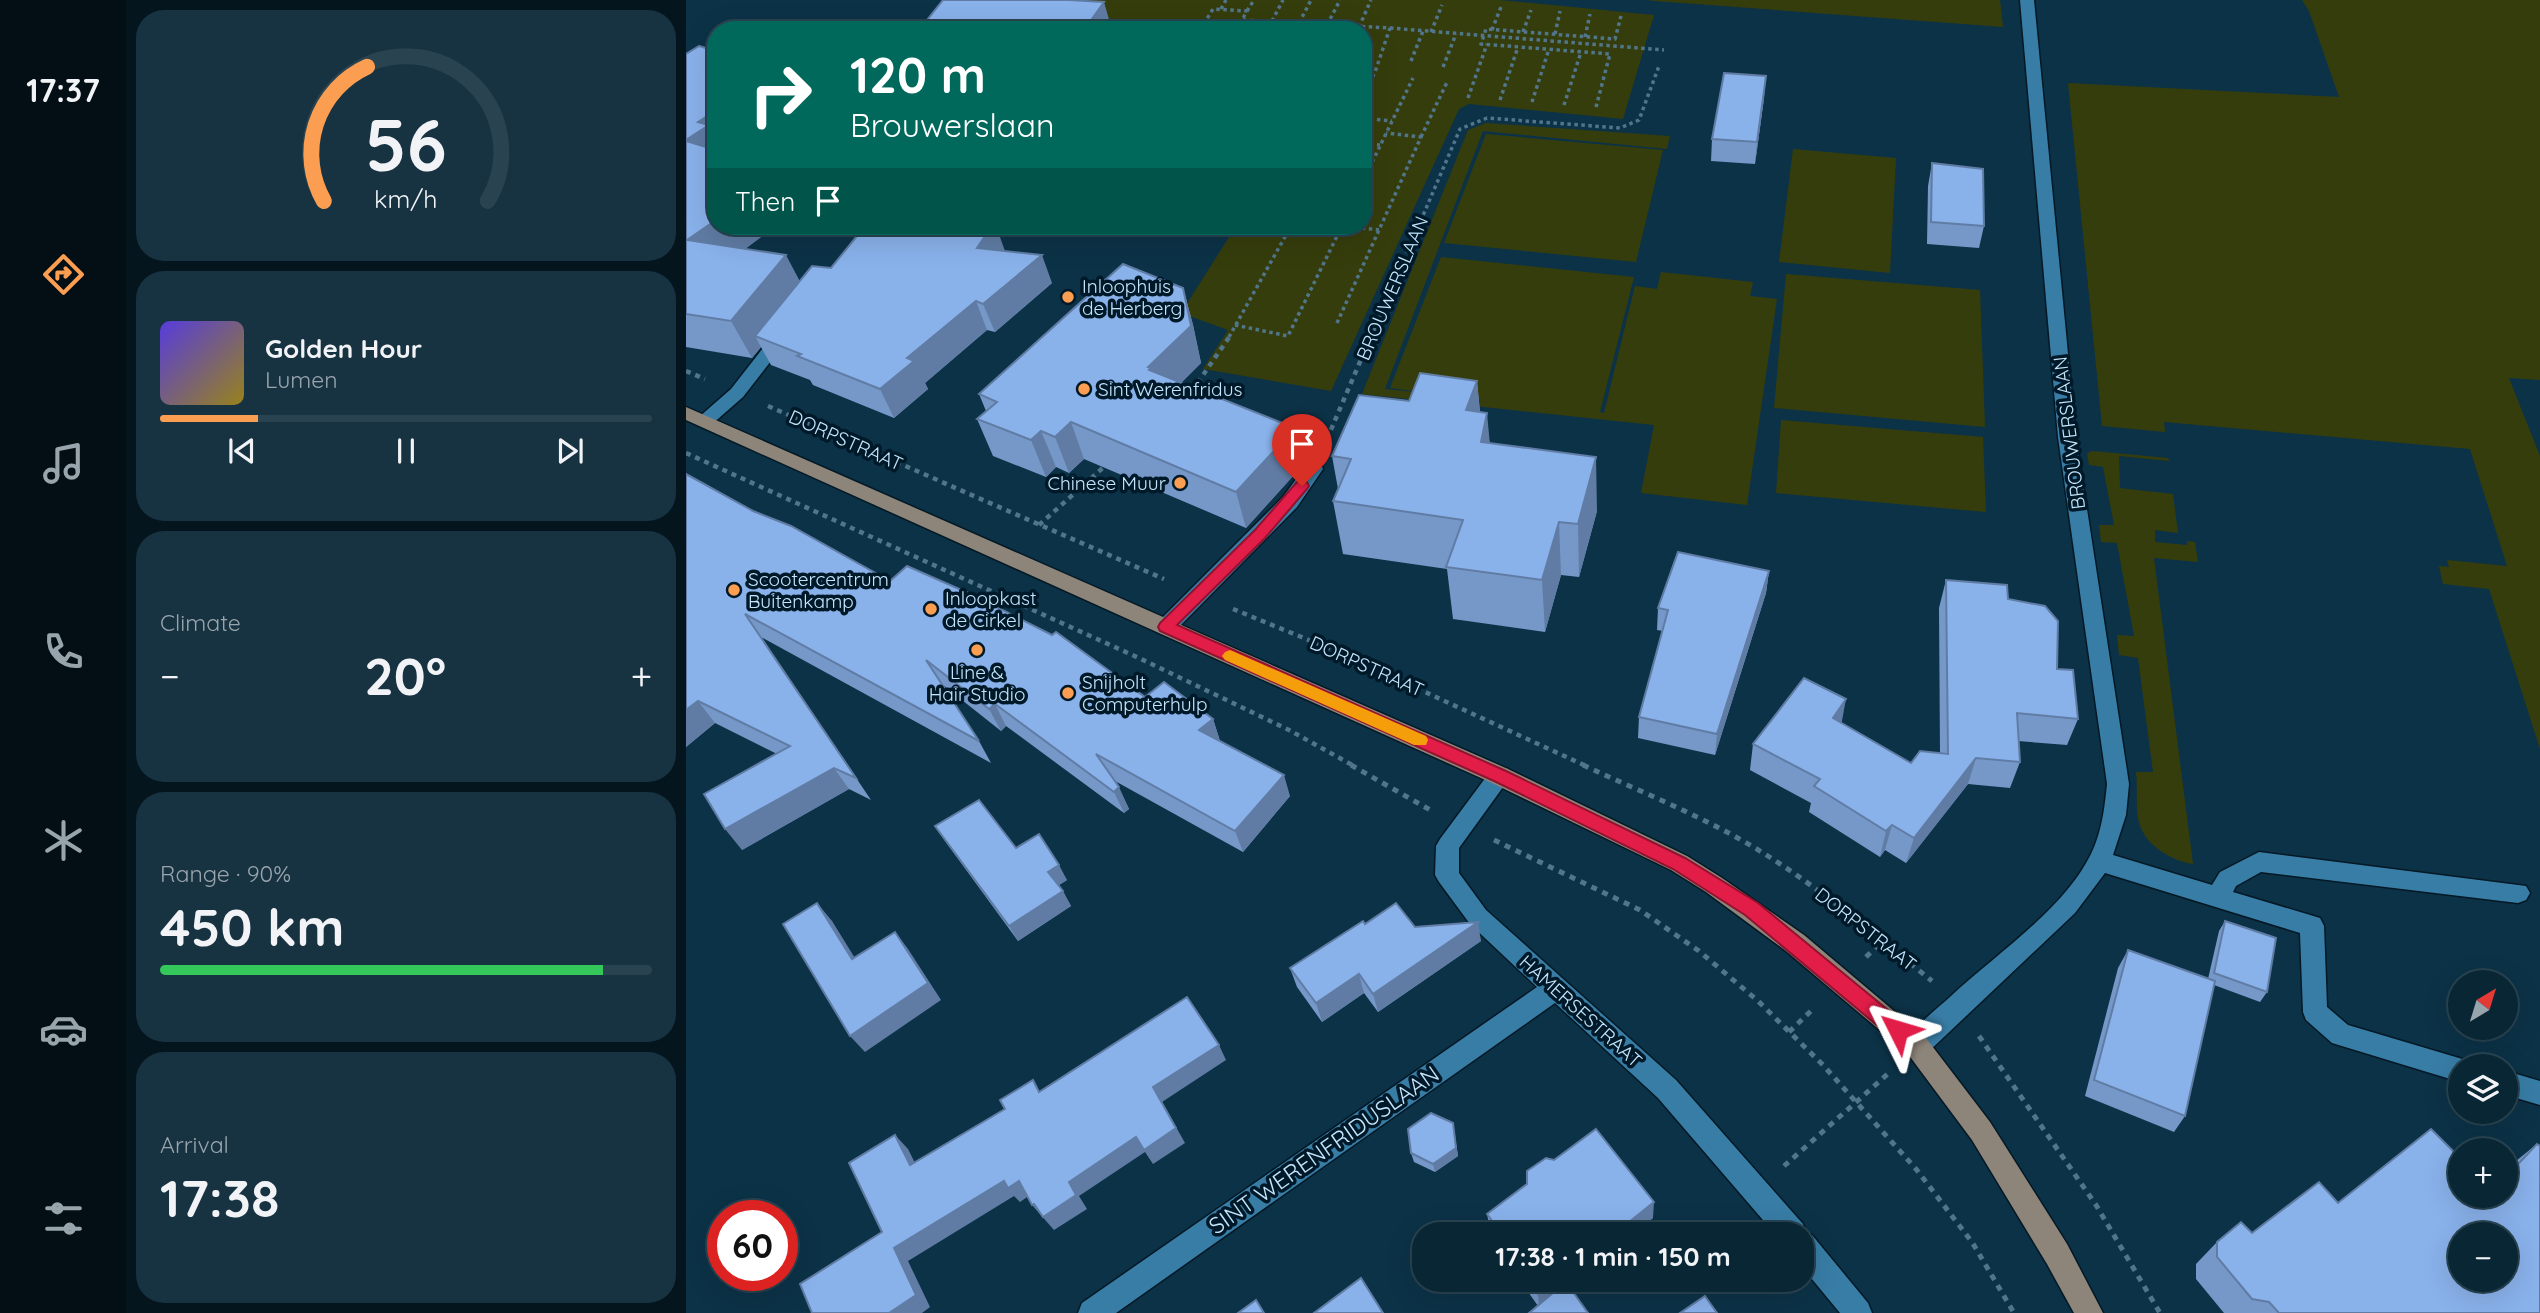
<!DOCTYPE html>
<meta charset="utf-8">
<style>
body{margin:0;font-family:Quicksand,sans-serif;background:#173241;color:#f1f3f6;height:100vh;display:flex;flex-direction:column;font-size:26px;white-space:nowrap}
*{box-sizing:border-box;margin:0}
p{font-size:23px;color:#99a5ad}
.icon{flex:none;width:38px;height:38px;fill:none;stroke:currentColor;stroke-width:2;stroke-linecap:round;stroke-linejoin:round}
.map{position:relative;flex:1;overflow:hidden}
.side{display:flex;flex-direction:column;gap:10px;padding:10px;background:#05151d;width:560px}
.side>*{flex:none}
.guide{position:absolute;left:21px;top:21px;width:665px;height:214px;border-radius:28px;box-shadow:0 7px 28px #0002,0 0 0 2px #294350;background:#00695c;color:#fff;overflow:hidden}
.needle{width:46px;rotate:38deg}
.controls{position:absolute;left:1762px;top:970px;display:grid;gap:14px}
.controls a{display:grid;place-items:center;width:70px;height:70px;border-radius:50%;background:#092635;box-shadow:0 7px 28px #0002,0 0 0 2px #294350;font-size:35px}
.speed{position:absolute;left:21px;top:1200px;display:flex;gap:14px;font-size:35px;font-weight:700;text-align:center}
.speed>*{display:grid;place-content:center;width:91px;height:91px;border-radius:50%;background:#092635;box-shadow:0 7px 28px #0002,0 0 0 2px #294350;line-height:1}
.speed .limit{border:10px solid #d22;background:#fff;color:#111}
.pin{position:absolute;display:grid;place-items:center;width:60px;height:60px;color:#fff;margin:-72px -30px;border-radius:50% 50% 50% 0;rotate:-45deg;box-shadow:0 0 7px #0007}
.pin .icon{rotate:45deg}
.me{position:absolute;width:77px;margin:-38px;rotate:310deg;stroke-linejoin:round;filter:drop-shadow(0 0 5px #0008)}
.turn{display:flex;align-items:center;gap:24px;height:147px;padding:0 28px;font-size:32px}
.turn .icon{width:91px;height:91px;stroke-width:2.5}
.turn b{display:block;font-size:49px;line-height:60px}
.then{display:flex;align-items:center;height:66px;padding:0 28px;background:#0003;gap:14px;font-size:26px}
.big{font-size:52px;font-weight:700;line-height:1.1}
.side .tile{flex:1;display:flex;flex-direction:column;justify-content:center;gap:10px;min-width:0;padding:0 24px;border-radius:28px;background:#173241}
.side .dial{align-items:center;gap:0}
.dial svg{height:182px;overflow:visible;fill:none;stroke:#294350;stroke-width:7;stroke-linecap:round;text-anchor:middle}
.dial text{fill:#f1f3f6;stroke:none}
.song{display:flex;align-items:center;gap:21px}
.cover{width:84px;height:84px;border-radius:10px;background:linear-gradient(135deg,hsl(250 70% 55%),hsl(50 70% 35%))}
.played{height:7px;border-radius:4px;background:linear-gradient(90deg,#fb9e51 20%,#294350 20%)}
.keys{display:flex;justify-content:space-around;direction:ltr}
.heat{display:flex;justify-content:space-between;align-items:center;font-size:38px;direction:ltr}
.charge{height:10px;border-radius:5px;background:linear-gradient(90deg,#34c759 90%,#294350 0)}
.trip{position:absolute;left:726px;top:1222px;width:402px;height:70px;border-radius:28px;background:#092635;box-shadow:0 7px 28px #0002,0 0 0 2px #294350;font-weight:700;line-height:70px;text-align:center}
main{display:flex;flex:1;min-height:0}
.dock{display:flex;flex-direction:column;width:126px;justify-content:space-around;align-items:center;background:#040f15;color:#99a5ad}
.dock .icon{width:49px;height:49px}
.dock .on{color:#fb9e51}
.dock b{font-size:32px;color:#f1f3f6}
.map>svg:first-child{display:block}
</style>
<main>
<nav class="dock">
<b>17:37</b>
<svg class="icon on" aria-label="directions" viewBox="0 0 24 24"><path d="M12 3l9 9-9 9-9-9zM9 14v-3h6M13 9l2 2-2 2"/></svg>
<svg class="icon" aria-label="music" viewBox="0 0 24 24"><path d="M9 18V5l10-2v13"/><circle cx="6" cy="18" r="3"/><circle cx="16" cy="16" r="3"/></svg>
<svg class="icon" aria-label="phone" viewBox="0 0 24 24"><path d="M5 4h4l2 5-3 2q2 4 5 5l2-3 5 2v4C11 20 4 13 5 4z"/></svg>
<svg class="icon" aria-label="climate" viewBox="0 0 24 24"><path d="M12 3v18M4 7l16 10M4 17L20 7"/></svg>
<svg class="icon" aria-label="car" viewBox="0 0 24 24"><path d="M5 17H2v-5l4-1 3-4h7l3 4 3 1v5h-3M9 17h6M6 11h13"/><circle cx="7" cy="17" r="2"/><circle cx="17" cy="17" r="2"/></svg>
<svg class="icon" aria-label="filters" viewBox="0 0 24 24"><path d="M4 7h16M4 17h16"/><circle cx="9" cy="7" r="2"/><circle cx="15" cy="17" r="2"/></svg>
</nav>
<section class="side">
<div class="tile dial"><svg viewBox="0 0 100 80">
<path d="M14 69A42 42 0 1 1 86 69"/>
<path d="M14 69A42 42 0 0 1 33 10" stroke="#fb9e51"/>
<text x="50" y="56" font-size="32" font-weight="700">56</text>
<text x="50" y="72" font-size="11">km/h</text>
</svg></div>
<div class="tile">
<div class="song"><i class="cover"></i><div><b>Golden Hour</b><p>Lumen</p></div></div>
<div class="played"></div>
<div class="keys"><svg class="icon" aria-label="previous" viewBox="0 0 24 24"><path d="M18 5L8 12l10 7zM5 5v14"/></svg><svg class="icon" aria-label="pause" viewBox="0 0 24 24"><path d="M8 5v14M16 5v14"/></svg><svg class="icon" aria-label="next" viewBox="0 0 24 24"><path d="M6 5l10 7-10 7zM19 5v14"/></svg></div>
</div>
<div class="tile"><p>Climate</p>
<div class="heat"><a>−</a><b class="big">20°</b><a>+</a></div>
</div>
<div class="tile"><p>Range · 90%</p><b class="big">450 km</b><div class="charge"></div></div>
<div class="tile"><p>Arrival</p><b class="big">17:38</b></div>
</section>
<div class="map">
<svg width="1854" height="1313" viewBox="0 0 1854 1313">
<rect width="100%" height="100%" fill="#0c3247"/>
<g fill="#363d0c">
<path d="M372 0H814L968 15 937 119 783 104 773 109 645 391 517 369 542 330 495 313 550 226H677V30H349Z"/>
<path d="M961 0H1314L1317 27 969 1Z"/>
<path d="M1616 0H1854V380L1823 378 1854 456V749L1803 589 1757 584 1753 566 1763 567 1761 560 1821 566 1784 449 1478 422 1479 432 1416 426 1382 83 1653 97 1623 11Z"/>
<path d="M800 123 984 136 981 149 797 131 699 389 749 394 704 388 755 257 948 277 914 412 918 413 949 286 971 289 975 272 1067 282 1064 296 1091 299 1061 505 955 493 968 425 676 394 782 130Z"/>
<path d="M800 134 977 150 950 262 758 243Z"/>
<path d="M1107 149 1210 158 1204 273 1093 262Z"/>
<path d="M1100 274 1294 290 1299 427 1088 408Z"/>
<path d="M1095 420 1297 437 1300 512 1090 493Z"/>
<path d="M1407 451 1482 458 1483 461 1433 456 1434 488 1487 494 1492 533 1469 530V542L1501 545V541L1509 542 1512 562 1468 558 1507 864C1485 861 1458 844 1453 822 1449 810 1452 787 1450 772H1467L1452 658 1433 655 1431 635 1448 636 1431 543 1415 542 1413 525H1428L1417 467 1403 465 1401 453Z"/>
</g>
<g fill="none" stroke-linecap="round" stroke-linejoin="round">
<defs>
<g id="minor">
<path d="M1334 0H1348L1390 437 1443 784 1440 815 1427 855 1526 885 1534 872 1573 852 1840 886 1844 893 1840 900 1832 903 1575 872 1550 886 1547 892 1634 918 1638 926 1641 1007 1662 1025 1783 1061 1785 1066H1774V1082L1646 1043 1620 1020 1617 1012 1614 933 1419 873 1389 913 1240 1054 1231 1058 1222 1054 1218 1046C1227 1026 1250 1010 1265 996 1312 952 1388 903 1410 842 1417 823 1419 803 1421 784L1372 437Z"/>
<path d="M97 328 106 334 57 397 25 425H13L10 421 13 417 45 389 91 330Z"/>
<path d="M628 462 635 464 637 469 611 507 487 633 480 635 473 633 470 627 473 621 597 497 621 464Z"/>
<path d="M814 767 822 769 825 776 773 848V873L800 910 990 1080 1117 1224 1120 1233 1126 1235 1182 1303 1186 1313H1154L1116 1267V1234H1089L972 1098 869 1003 430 1313H392L396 1303 851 987 784 924 753 882 749 875 750 846 754 839 806 769Z"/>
<path d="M1820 1071 1854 1081V1105L1820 1095Z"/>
</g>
<path id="major" d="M0 407 822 769 1001 856 1036 878 1118 935 1240 1038 1304 1122 1381 1244 1417 1313H1388L1361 1264 1286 1140 1222 1054 1100 951 1020 892 985 870 806 783 0 420Z"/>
</defs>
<use href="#minor" stroke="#041925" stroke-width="3"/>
<use href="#major" stroke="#041925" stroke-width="3"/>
<g stroke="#51758a" stroke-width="3.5" stroke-dasharray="3.5 3.5" stroke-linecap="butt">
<path d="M535 9 540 0"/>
<path d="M561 11 568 0"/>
<path d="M586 21 597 0"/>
<path d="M613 23 625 0"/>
<path d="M517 24 550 28 549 30"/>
<path d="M641 25 654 0"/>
<path d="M673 27 685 0"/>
<path d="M704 28 978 50"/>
<path d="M514 30 527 9 561 11 556 20 704 28 689 72 677 95"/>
<path d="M577 30 581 21"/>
<path d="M606 30 610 23"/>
<path d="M806 30 815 7"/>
<path d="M745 32 756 5"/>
<path d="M837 32 845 10"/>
<path d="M869 34 874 11"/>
<path d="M899 37 904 14"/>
<path d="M725 61 737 31"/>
<path d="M757 67 770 34"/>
<path d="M677 71 689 72"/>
<path d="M782 98 801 44"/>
<path d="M814 100 832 47"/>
<path d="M846 102 863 49"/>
<path d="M878 105 895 52"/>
<path d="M910 107 924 54 795 44 800 29 929 39 935 16"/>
<path d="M677 118 706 121"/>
<path d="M735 137 762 80"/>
<path d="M677 143 694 145"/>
<path d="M677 181 727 78"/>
<path d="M662 226 693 230"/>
<path d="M651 323 735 137 700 133"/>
<path d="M549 325 602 336 656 226"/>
<path d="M543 337 605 226"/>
<path d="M685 337 774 129 801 118 934 128 953 120 973 66"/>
</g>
<g stroke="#51758a" stroke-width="4.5" stroke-dasharray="5 5" stroke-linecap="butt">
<path d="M0 371 19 379"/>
<path d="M506 391 544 336"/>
<path d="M82 406 478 579"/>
<path d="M641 439 685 336"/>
<path d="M0 453 453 658 603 730 668 766"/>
<path d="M353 525 420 465"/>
<path d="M547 609 652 652 900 766"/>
</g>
<g stroke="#51758a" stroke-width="5" stroke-dasharray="6 6" stroke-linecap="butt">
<path d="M665 765 746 811"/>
<path d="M897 765C942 786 989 805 1033 828 1110 867 1179 927 1246 981"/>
<path d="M808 840 954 910 1013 951 1072 1001 1137 1065 1230 1169 1286 1242 1328 1313"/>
<path d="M1180 957 1196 941"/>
<path d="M1103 1032 1128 1008"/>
<path d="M1293 1036 1410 1205 1474 1313"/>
<path d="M1098 1166 1204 1072"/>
</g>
<use href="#minor" fill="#387da6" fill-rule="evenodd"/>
<use href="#major" fill="#8e857a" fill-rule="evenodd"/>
</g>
<g fill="#7698c9">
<path d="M0 54 30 226 60 249 114 281 145 268 319 251 366 283 309 332 301 330 239 383 242 389 208 418 127 385 124 380 85 365 75 347 66 358 0 347Z"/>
<path d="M1078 98 1069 164 1025 161 1026 139Z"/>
<path d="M1246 163 1298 226 1293 248 1241 244 1242 186Z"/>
<path d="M497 288 507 325 515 363 495 383 617 465 560 528 398 459 383 473 370 467 360 477 307 456 291 419 300 411 293 394Z"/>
<path d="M791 381 794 412 804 443 911 511 893 577 875 575 859 632 767 619 761 569 657 554 647 501 652 489 646 456 723 401Z"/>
<path d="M0 474 67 511 204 581 459 697 527 719 534 741 604 796 557 852 429 781 443 809 438 813 320 726 315 731 257 685 293 741 305 763 75 637 185 800 163 789 56 850 91 754 29 723 0 747Z"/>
<path d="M1083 571 1080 593 1029 755 952 738 953 717 977 631 971 630 972 608Z"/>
<path d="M1260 580 1322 599 1371 669 1392 719 1381 745 1332 741 1334 762 1324 788 1282 784 1220 863 1199 850 1194 857 1123 812 1125 803 1064 770 1067 744 1155 723 1225 763 1254 753 1253 608Z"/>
<path d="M249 826 330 848 381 880 373 885 385 906 332 941 259 841Z"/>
<path d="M1539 921 1581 992 1574 1002 1528 985 1499 1116 1488 1132 1399 1096 1432 968 1442 950 1522 979 1533 931Z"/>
<path d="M679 924 795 941 692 1012 678 993 636 1022 611 987 604 968Z"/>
<path d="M767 1123 772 1156 749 1172 728 1162 725 1153Z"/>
<path d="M1851 1144 1854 1313H1538L1510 1279V1264L1531 1242 1566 1233 1774 1195H1820V1169Z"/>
<path d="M801 1214 967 1218 947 1234H808L804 1229Z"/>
<path d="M833 1279H890L852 1306Z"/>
</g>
<g fill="#607ca4">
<path d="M418 2 424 23 419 30H398Z"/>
<path d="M1080 76 1078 98 1069 164 1071 142Z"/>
<path d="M30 110V170L0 141 12 122Z"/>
<path d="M30 220V226H90L22 277 1 240Z"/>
<path d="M306 226H310L319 251 291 248Z"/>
<path d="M100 255 119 291 69 336 75 347 66 358 45 321Z"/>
<path d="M356 255 366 283 309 332 297 304Z"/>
<path d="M497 288 507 325 515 363 475 402 462 367Z"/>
<path d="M290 301 301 330 239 383 242 389 208 418 194 389 221 358Z"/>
<path d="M791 381 796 435 780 410Z"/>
<path d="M801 413 806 467 795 442Z"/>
<path d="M385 422 398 459 383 473 369 437Z"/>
<path d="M609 428 617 465 560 528 550 492Z"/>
<path d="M355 431 370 467 360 477 345 440Z"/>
<path d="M910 457 911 511 893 577 892 524Z"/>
<path d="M873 522 875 575 859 632 856 580Z"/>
<path d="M1083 571 1080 593 1029 755 1031 734Z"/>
<path d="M1160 699 1155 726 1147 718Z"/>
<path d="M12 701 29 723 0 747V710Z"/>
<path d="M309 704 320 726 315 731 303 709Z"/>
<path d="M527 719 534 741 513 730Z"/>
<path d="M1290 758 1282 784 1220 863 1228 838Z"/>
<path d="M148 768 163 789 56 850 39 829Z"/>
<path d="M598 775 604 796 557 852 549 831Z"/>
<path d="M433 787 443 809 438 813 428 792Z"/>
<path d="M1206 825 1199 850 1194 857 1200 831Z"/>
<path d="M373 865 381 880 370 887 362 872Z"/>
<path d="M377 891 385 906 332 941 323 926Z"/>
<path d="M131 903 146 921 180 976 166 959Z"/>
<path d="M792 922 795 941 692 1012 687 994Z"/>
<path d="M209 932 222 949 255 1000 179 1052 164 1036Z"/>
<path d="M673 974 678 993 636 1022 630 1003Z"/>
<path d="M533 1045 540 1060 476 1102 499 1143 467 1164 459 1152 393 1196 401 1209 368 1230 346 1205 450 1137 467 1087Z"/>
<path d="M767 1123 772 1156 749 1172 747 1164Z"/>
<path d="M209 1135 222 1149 237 1179 224 1165Z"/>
<path d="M318 1181H333L344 1195 334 1202 328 1196 222 1261 244 1307 236 1313H203L208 1248Z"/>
<path d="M968 1202 967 1218 947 1234H928Z"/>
<path d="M871 1279H890L853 1308 852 1294Z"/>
</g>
<g fill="#89b1ea" stroke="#607ca4" stroke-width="2" fill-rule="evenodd">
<path d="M257 0H383L418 2 398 30H233Z"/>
<path d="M13 46 30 51V110L12 122 23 125 0 140V54Z"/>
<path d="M1038 73 1080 76 1071 142 1026 139Z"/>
<path d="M0 141 30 150V220L1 240 100 255 45 321 0 314Z"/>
<path d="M1246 163 1297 169 1298 226 1245 222Z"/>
<path d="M179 226H306L291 248 356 255 297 304 290 301 221 358 228 361 194 389 111 356 115 354 69 336 126 266 145 268Z"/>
<path d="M437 264 497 288 505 326 462 367 465 368 463 370 609 428 550 492 385 422 369 437 355 431 345 440 291 419 311 402 293 394Z"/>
<path d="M734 373 791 381 780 410 801 413 795 442 910 457 892 524 873 522 856 580 760 567 777 520 647 501 665 459 646 456 673 395 723 401Z"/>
<path d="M0 474 67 511 105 526 204 581 221 566 289 596 366 635 370 632 459 697 478 682 527 719 513 730 598 775 549 831 410 754 433 787 428 792 309 704 303 709 240 660 293 741 59 614 170 778 148 768 39 829 18 794 104 746 12 701 0 710Z"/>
<path d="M992 552 1083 571 1031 734 953 717 982 610 972 608Z"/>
<path d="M1260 580 1321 585 1322 599 1359 606 1372 621 1371 669 1387 670 1392 719 1331 713 1334 762 1290 758 1228 838 1206 825 1200 831 1128 786 1134 779 1067 744 1118 678 1160 699 1147 718 1225 763 1234 751 1262 754Z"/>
<path d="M293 800 330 848 353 834 373 865 362 872 377 891 323 926 249 826Z"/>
<path d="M131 903 166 959 209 932 242 983 164 1036 97 924Z"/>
<path d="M710 903 729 927 792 922 687 994 673 974 630 1003 604 968 677 921 679 924Z"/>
<path d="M1539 921 1590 938 1581 992 1528 973Z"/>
<path d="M1442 950 1529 981 1499 1116 1408 1080Z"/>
<path d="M501 997 533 1045 467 1087 490 1128 458 1150 450 1137 383 1182 390 1195 357 1217 348 1204 346 1205 333 1181 322 1188 318 1181 208 1248 230 1295 203 1313H126L114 1284 196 1232 163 1163 209 1135 224 1165 319 1109 314 1100 347 1080 353 1092Z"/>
<path d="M745 1113 767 1123 770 1148 747 1164 725 1153 722 1129Z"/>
<path d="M910 1129 968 1202 928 1234H816L801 1214 841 1184V1171L860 1158 868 1160Z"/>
<path d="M1745 1129 1774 1158V1195H1820V1177L1851 1144 1854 1146V1313H1593L1583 1302 1566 1299 1531 1257V1242L1555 1222 1566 1233 1633 1182 1652 1203ZM1774 1234H1820V1279H1774Z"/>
<path d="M675 1278 697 1313H628Z"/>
<path d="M841 1279H871L852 1294Z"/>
<path d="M880 1282 902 1313H843Z"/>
<path d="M1019 1296 1031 1313H994Z"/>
<path d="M570 1300 578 1313H552Z"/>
</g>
<path fill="#e11d48" stroke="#92132f" stroke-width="2" d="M616 481 621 482 623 486 621 489 579 538 491 625 820 771 999 858 1072 903 1219 1024 1222 1030 1219 1037 1212 1039 1205 1037 1059 915 987 869 808 781 474 631 472 627 474 623 569 530 611 482Z"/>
<path fill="#f59e0b" d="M544 650 740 736 742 740 740 745H728L539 660 536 656 539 652Z"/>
<g fill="#fb9e51" stroke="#001929" stroke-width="2.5">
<circle cx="382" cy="297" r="7"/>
<circle cx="398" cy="389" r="7"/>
<circle cx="494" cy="483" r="7"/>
<circle cx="48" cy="590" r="7"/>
<circle cx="245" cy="609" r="7"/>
<circle cx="291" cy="650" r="7"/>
<circle cx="382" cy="693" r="7"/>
</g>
<g text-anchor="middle" stroke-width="7" stroke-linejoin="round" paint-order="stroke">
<g font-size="19" fill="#c4e5fc" stroke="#001929" text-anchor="start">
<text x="396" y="293">Inloophuis<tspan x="396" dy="22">de Herberg</tspan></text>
<text x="412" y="396">Sint Werenfridus</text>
<text x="480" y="490" text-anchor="end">Chinese Muur</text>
<text x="62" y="586">Scootercentrum<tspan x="62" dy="22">Buitenkamp</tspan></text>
<text x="259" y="605">Inloopkast<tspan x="259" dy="22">de Cirkel</tspan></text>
<text x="291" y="679" text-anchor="middle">Line &amp;<tspan x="291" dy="22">Hair Studio</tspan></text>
<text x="396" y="689">Snijholt<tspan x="396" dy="22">Computerhulp</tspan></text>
</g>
<g font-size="19" fill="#c4e5fc" stroke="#001929">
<text transform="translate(706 288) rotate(-67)" y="7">BROUWERSLAAN</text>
<text transform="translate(1383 433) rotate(-97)" y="7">BROUWERSLAAN</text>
<text transform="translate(160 440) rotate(24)" y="7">DORPSTRAAT</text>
<text transform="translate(681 666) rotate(24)" y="7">DORPSTRAAT</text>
<text transform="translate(1180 929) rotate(38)" y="7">DORPSTRAAT</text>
<text transform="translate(895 1011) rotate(42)" y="7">HAMERSESTRAAT</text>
</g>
<g font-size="23" fill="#c4e5fc" stroke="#001929">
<text transform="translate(638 1150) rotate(-35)" y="8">SINT WERENFRIDUSLAAN</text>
</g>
</g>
</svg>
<div class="controls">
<a><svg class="needle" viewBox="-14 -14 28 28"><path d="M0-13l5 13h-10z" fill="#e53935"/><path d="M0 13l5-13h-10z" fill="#99a5ad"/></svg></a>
<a><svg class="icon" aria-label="layers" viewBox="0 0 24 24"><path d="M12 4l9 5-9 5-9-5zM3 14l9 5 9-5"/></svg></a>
<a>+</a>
<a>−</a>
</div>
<div class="speed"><div class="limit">60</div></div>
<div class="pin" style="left:616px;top:486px;background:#d93025"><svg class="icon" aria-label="arrive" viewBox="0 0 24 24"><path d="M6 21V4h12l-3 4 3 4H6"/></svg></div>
<svg class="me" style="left:1212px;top:1030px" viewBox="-20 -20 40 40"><path d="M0-17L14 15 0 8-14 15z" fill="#e11d48" stroke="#fff" stroke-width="4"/></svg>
<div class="trip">17:38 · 1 min · 150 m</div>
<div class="guide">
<div class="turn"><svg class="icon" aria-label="right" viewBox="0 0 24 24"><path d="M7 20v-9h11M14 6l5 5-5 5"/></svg><div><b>120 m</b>Brouwerslaan</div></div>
<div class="then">Then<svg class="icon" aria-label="arrive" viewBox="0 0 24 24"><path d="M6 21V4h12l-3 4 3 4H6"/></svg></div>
</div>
</div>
</main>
